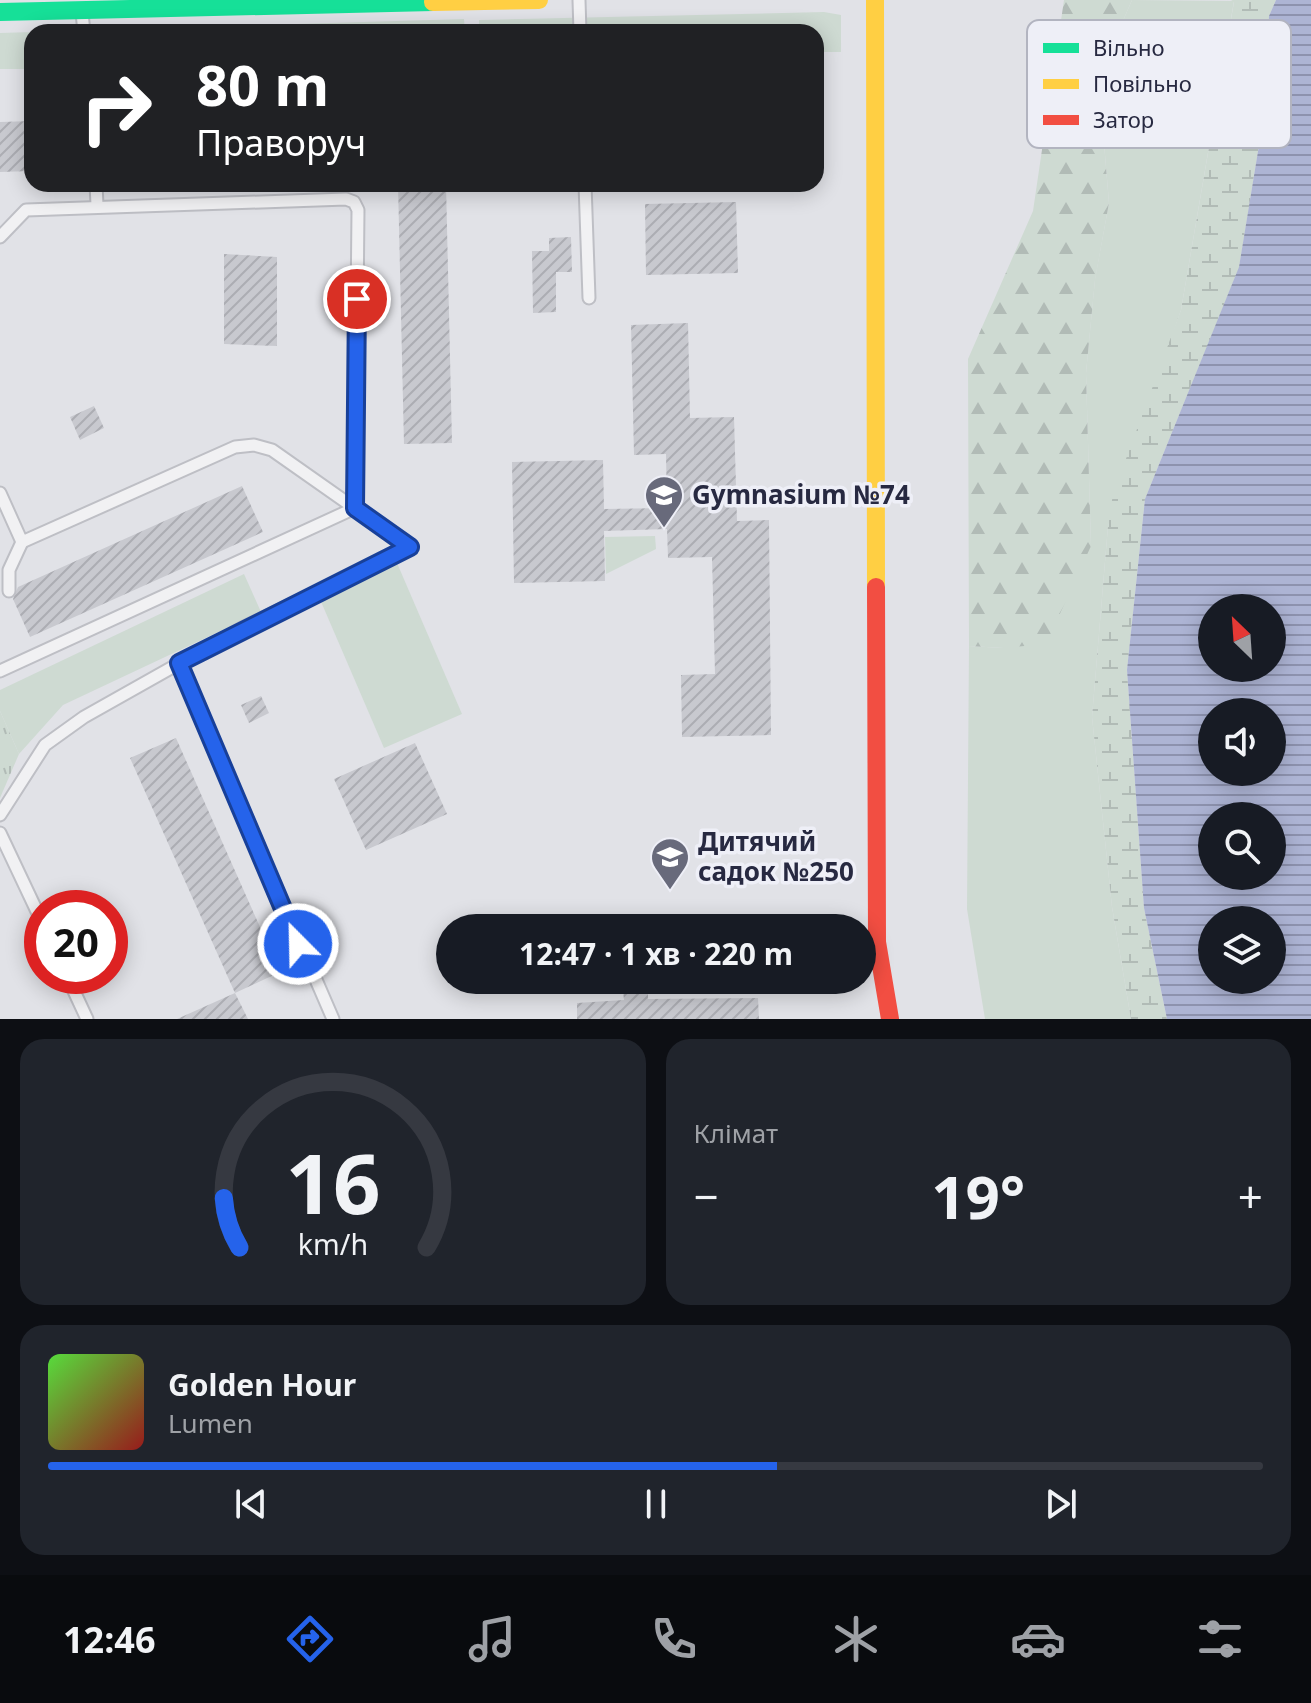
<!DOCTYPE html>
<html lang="uk">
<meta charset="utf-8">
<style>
body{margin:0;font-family:"Noto Sans",sans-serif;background:#20242c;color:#f1f3f6;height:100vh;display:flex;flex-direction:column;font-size:30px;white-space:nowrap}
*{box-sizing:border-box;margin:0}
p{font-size:26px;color:#9ea1a6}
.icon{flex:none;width:44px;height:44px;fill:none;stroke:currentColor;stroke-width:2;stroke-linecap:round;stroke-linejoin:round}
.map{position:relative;height:1019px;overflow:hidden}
.sheet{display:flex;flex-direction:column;gap:20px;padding:20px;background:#0d0f14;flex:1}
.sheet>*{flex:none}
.top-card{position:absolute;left:24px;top:24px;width:800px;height:168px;border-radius:24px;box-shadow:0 4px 20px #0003;background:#202124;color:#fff;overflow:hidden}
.needle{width:52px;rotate:335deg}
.fabs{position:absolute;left:1198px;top:594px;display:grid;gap:16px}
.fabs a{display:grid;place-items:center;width:88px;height:88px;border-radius:50%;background:#171b24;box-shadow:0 4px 20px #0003;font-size:40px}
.speed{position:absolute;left:24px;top:890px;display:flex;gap:16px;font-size:40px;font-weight:700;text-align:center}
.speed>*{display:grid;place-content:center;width:104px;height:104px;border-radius:50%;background:#171b24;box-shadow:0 4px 20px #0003;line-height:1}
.speed .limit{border:12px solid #d22;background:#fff;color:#111}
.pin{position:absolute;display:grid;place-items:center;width:68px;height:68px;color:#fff;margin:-34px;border:4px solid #fff;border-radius:50%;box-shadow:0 2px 8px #0007}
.me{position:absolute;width:88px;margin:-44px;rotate:337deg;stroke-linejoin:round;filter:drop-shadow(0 0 6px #0008)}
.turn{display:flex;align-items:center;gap:28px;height:168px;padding:0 40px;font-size:36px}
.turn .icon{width:104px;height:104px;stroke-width:2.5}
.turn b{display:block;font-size:56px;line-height:68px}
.big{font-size:60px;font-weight:700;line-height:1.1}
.sheet .widget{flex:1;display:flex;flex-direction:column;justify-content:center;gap:12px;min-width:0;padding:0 28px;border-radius:24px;background:#20242c}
.sheet .dial{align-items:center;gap:0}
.dial svg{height:208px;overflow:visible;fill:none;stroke:#363941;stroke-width:7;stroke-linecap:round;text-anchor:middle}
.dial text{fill:#f1f3f6;stroke:none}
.song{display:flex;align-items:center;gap:24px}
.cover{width:96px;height:96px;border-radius:12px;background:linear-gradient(135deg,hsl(110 70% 55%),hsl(0 70% 35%))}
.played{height:8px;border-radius:4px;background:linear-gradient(90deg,#2563eb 60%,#363941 60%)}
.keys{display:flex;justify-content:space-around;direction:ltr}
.heat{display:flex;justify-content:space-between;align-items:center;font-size:44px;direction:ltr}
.sheet .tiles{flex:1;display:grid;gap:20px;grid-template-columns:1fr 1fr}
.widget:last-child{grid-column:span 2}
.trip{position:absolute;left:436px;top:914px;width:440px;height:80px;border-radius:40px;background:#171b24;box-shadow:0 4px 20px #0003;font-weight:700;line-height:80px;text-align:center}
.tabs{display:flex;height:128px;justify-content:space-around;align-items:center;background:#090b0e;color:#9ea1a6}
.tabs .icon{width:56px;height:56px}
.tabs .current{color:#2563eb}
.tabs b{font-size:36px;color:#f1f3f6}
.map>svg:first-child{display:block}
</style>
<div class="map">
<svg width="1311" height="1019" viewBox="0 0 1311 1019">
<defs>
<pattern id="forest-firs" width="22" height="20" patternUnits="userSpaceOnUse" patternTransform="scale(2)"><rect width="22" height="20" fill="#cedad2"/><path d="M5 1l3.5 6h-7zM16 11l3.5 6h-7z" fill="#b1bbb6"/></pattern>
<pattern id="wetland-marsh" width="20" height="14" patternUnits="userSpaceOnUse" patternTransform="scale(2)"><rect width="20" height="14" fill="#cedad2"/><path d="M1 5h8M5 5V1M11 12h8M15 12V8" fill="none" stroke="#b1bbb6"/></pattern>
<pattern id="park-tufts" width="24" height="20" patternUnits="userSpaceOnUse" patternTransform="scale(2)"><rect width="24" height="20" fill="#cedad2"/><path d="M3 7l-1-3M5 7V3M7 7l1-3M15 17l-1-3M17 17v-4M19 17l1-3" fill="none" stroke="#b1bbb6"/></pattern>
<pattern id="water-rules" width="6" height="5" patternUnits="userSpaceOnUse" patternTransform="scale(2)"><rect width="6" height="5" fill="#adb4d4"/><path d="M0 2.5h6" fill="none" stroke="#8d92ae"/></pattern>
<pattern id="building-hatch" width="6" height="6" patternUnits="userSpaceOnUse" patternTransform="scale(2)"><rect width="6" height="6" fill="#c8c9cf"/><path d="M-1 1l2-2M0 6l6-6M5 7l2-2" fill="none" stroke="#acadb3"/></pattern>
</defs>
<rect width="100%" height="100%" fill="#e1e2e7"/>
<g fill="#cedad2">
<path d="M1132 0 1234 1 1181 310 1108 526 1092 717 1112 907 1131 1019H985L967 909 969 646 1003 648 1091 546 1086 373 1095 279 1109 203 1102 119 1112 46Z"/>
<path d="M824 12 841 15V52H816V32H479V20Z"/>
<path d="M464 19 465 32H32V69H0V33Z"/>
<path d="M655 536 656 549 606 574 605 537Z"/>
<path d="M397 563 462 714 384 748 319 597Z"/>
<path d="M244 574 261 612 63 705 19 754 0 711V690Z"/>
</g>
<path fill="url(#forest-firs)" d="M1064 0H1132L1112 46 1102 119 1109 203 1095 280 1086 373 1091 546 1046 644 1003 648 969 646 968 359 1033 211Z"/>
<path fill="url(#wetland-marsh)" d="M1231 0H1276L1269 16 1261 133 1239 268 1145 499 1127 670 1144 908 1167 1019H1131L1112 907 1092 717 1108 526 1113 494 1181 310 1234 2Z"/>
<path fill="url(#park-tufts)" d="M0 711 19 754 0 798Z"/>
<path fill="url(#water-rules)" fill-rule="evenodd" d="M1276 0H1311V1019H1167L1144 908 1127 670 1145 499 1239 267 1261 133 1269 16ZM1212 608H1272V668H1212ZM1212 712H1272V772H1212ZM1212 816H1272V876H1212ZM1212 920H1272V980H1212Z"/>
<g fill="url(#building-hatch)">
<path d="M32 121V171L0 172V122Z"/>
<path d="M398 184H446L452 443 404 444Z"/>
<path d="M736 202 738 273 646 275 645 204Z"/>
<path d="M571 237 572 272H556V312L533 313 532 251H549V238Z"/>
<path d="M224 254 277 257V346L224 344Z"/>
<path d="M688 323 690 418 734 417 737 521 769 520 771 735 682 737 681 675 715 674 712 557 668 558 667 529 604 531 605 581 514 583 512 462 603 460 604 509 667 508 666 454 634 455 631 325Z"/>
<path d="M94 406 104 428 80 440 70 417Z"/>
<path d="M242 486 263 532 30 637 13 599 18 587Z"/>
<path d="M261 696 269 713 249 723 241 705Z"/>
<path d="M176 738 280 972 235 993 130 758Z"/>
<path d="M415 743 447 814 366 850 334 779Z"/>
<path d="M623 991H648V999L758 998 759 1019H577V1003L624 1000Z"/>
<path d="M235 993 248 1019H177Z"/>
</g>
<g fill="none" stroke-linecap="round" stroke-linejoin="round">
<defs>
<g id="lane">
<path d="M579 0 580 32"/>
<path d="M82 13 84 32"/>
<path d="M96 184 97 205"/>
<path d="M585 184 589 298"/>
<path d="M0 237 26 210 346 199 354 202 358 210 355 508"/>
<path d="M0 493 22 542 235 447 254 445 272 450 410 547 242 628 84 717 45 745 0 815"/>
<path d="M9 591V570L22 542"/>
<path d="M179 663 333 1019"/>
<path d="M0 671 355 508"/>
<path d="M0 833 42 922"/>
<path d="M67 976 87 1019"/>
</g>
</defs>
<use href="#lane" stroke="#bebfc5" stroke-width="15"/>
<use href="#lane" stroke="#f1f1f3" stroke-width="11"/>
<path stroke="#16e098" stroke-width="18" d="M0 12 433 2"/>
<g stroke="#ffcf43" stroke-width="18">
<path d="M875 0 876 587"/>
<path d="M433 2 539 0"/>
</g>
<path stroke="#f24e42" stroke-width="18" d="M876 587 877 942 890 1019"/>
</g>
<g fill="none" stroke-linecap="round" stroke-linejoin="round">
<defs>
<path id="route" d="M298 944 179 663 410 547 355 508 357 299"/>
</defs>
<use href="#route" stroke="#184099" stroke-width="20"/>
<use href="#route" stroke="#2563eb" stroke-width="14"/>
</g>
<defs>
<symbol id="school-pin" viewBox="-11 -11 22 30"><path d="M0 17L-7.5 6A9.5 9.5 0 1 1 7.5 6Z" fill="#686a7b" stroke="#eeeff7"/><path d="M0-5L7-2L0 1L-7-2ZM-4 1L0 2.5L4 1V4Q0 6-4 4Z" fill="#fff"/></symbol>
</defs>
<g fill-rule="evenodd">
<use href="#school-pin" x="642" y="473" width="44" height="60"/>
<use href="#school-pin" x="648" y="835" width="44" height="60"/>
</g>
<g text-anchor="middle" stroke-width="7" stroke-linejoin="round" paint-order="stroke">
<g font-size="26" font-weight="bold" fill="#272941" stroke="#eeeff7" text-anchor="start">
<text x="692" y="504">Gymnasium №74</text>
<text x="698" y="851">Дитячий<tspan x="698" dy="30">садок №250</tspan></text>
</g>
</g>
<rect x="1027" y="20" width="264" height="128" rx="12" fill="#eeeff7" stroke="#b2b4c0" stroke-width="2"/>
<rect x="1043" y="43" width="36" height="10" fill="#16e098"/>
<rect x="1043" y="79" width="36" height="10" fill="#ffcf43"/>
<rect x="1043" y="115" width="36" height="10" fill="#f24e42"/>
<g font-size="22" fill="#272941">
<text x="1093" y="56">Вільно</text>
<text x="1093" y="92">Повільно</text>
<text x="1093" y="128">Затор</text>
</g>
</svg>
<div class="fabs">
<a><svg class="needle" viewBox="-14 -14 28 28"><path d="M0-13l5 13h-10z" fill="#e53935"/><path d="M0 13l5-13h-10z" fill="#9ea1a6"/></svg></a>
<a><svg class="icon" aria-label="sound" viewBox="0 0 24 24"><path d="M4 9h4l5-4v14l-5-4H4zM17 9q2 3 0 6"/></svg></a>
<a><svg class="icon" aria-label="search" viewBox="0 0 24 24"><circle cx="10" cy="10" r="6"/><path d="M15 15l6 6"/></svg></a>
<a><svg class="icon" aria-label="layers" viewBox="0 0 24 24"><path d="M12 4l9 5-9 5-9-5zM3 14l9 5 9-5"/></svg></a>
</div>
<div class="speed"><div class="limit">20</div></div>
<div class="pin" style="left:357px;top:299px;background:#d93025"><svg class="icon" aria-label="arrive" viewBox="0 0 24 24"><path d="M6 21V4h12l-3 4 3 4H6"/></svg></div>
<svg class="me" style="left:298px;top:944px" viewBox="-20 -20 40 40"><circle r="17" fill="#2563eb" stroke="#fff" stroke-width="3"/><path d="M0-11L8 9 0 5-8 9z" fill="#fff"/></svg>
<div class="trip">12:47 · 1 хв · 220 m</div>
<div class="top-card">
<div class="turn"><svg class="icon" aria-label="right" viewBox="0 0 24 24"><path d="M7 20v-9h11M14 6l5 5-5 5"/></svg><div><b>80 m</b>Праворуч</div></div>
</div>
</div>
<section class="sheet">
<div class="tiles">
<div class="widget dial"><svg viewBox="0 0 100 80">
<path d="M14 69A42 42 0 1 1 86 69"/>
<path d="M14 69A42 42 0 0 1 8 50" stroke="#2563eb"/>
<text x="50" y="56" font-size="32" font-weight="700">16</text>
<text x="50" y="72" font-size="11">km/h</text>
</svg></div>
<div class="widget"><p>Клімат</p>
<div class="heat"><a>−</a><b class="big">19°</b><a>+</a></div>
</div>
<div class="widget">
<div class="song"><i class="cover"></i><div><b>Golden Hour</b><p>Lumen</p></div></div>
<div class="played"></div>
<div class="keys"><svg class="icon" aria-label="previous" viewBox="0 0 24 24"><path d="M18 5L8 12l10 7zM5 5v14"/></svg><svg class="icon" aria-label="pause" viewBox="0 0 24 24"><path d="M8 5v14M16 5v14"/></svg><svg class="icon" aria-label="next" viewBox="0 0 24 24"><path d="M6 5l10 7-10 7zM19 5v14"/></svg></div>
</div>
</div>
</section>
<nav class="tabs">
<b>12:46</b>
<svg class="icon current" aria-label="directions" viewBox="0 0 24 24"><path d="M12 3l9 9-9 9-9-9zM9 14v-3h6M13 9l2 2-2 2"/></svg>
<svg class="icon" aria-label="music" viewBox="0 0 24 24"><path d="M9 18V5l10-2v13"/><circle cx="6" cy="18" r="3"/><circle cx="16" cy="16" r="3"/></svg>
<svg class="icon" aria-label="phone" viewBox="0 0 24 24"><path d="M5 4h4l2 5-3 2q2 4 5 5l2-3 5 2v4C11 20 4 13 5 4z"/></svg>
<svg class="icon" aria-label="climate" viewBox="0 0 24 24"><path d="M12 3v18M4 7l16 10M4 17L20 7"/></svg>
<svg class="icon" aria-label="car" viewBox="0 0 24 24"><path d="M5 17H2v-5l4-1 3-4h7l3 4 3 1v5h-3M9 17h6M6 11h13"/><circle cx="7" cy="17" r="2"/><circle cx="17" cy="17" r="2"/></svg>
<svg class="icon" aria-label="filters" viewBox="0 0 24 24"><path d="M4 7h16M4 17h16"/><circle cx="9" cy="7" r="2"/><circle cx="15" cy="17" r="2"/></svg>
</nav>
